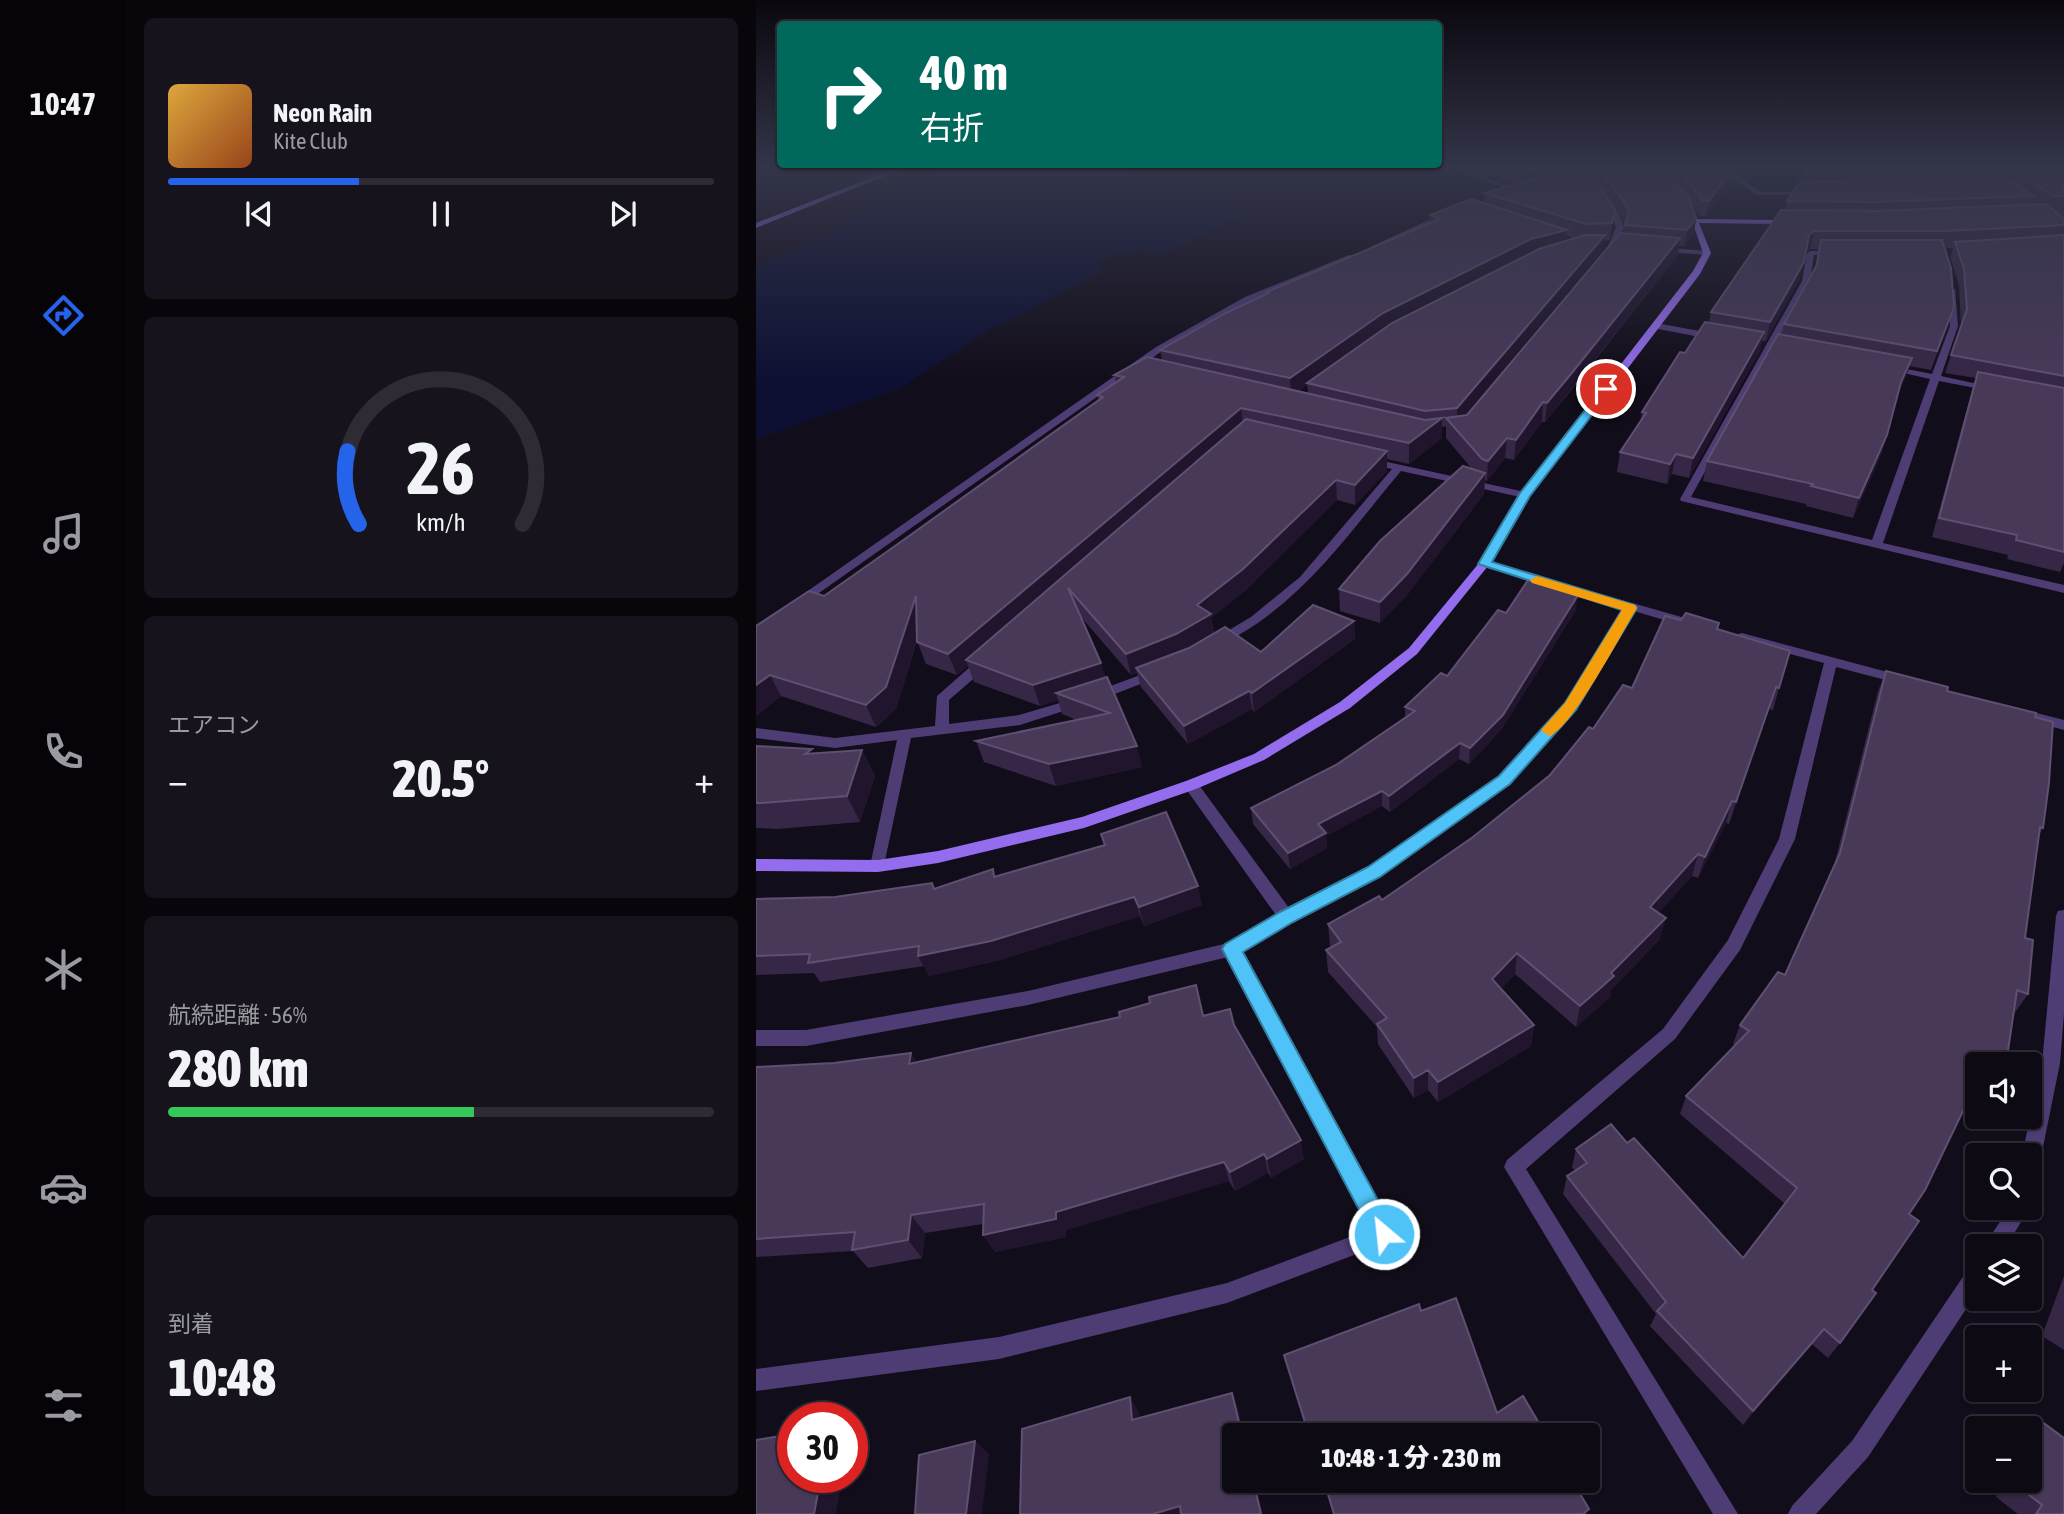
<!DOCTYPE html>
<html lang="ja">
<meta charset="utf-8">
<style>
body{margin:0;font-family:"Asap Condensed","Noto Sans JP",sans-serif;background:#17131d;color:#f1f3f6;height:100vh;display:flex;flex-direction:column;font-size:26px;white-space:nowrap}
*{box-sizing:border-box;margin:0}
p{font-size:23px;color:#9b9aa0}
.icon{flex:none;width:38px;height:38px;fill:none;stroke:currentColor;stroke-width:2;stroke-linecap:round;stroke-linejoin:round}
.map{position:relative;flex:1;overflow:hidden}
.panel{display:flex;flex-direction:column;gap:18px;padding:18px;background:#08060b;width:630px}
.panel>*{flex:none}
.banner{position:absolute;left:21px;top:21px;width:665px;height:147px;border-radius:7px;box-shadow:0 2px 5px #0004,0 0 0 2px #2e2b34;background:#00695c;color:#fff;overflow:hidden}
.tools{position:absolute;left:1209px;top:1052px;display:grid;gap:14px}
.tools a{display:grid;place-items:center;width:77px;height:77px;border-radius:7px;background:#0e0a14;box-shadow:0 2px 5px #0004,0 0 0 2px #2e2b34;font-size:35px}
.speed{position:absolute;left:21px;top:1402px;display:flex;gap:14px;font-size:35px;font-weight:700;text-align:center}
.speed>*{display:grid;place-content:center;width:91px;height:91px;border-radius:50%;background:#0e0a14;box-shadow:0 2px 5px #0004,0 0 0 2px #2e2b34;line-height:1}
.speed .limit{border:10px solid #d22;background:#fff;color:#111}
.pin{position:absolute;display:grid;place-items:center;width:60px;height:60px;color:#fff;margin:-30px;border:4px solid #fff;border-radius:50%;box-shadow:0 2px 7px #0007}
.me{position:absolute;width:77px;margin:-38px;rotate:332deg;stroke-linejoin:round;filter:drop-shadow(0 0 5px #0008)}
.turn{display:flex;align-items:center;gap:24px;height:147px;padding:0 28px;font-size:32px}
.turn .icon{width:91px;height:91px;stroke-width:2.5}
.turn b{display:block;font-size:49px;line-height:60px}
.big{font-size:52px;font-weight:800;line-height:1.1}
.panel .card{flex:1;display:flex;flex-direction:column;justify-content:center;gap:10px;min-width:0;padding:0 24px;border-radius:10px;background:#17131d}
.panel .dial{align-items:center;gap:0}
.dial svg{height:182px;overflow:visible;fill:none;stroke:#2e2b34;stroke-width:7;stroke-linecap:round;text-anchor:middle}
.dial text{fill:#f1f3f6;stroke:none}
.song{display:flex;align-items:center;gap:21px}
.cover{width:84px;height:84px;border-radius:10px;background:linear-gradient(135deg,hsl(40 70% 55%),hsl(20 70% 35%))}
.played{height:7px;border-radius:4px;background:linear-gradient(90deg,#2563eb 35%,#2e2b34 35%)}
.keys{display:flex;justify-content:space-around;direction:ltr}
.heat{display:flex;justify-content:space-between;align-items:center;font-size:38px;direction:ltr}
.charge{height:10px;border-radius:5px;background:linear-gradient(90deg,#34c759 56%,#2e2b34 0)}
.trip{position:absolute;left:466px;top:1423px;width:378px;height:70px;border-radius:7px;background:#0e0a14;box-shadow:0 2px 5px #0004,0 0 0 2px #2e2b34;font-weight:800;line-height:70px;text-align:center}
main{display:flex;flex:1;min-height:0}
.tabs{display:flex;flex-direction:column;width:126px;justify-content:space-around;align-items:center;background:#060408;color:#9b9aa0}
.tabs .icon{width:49px;height:49px}
.tabs .selected{color:#2563eb}
.tabs b{font-size:32px;color:#f1f3f6}
.map>svg:first-child{display:block}
</style>
<main>
<nav class="tabs">
<b>10:47</b>
<svg class="icon selected" aria-label="directions" viewBox="0 0 24 24"><path d="M12 3l9 9-9 9-9-9zM9 14v-3h6M13 9l2 2-2 2"/></svg>
<svg class="icon" aria-label="music" viewBox="0 0 24 24"><path d="M9 18V5l10-2v13"/><circle cx="6" cy="18" r="3"/><circle cx="16" cy="16" r="3"/></svg>
<svg class="icon" aria-label="phone" viewBox="0 0 24 24"><path d="M5 4h4l2 5-3 2q2 4 5 5l2-3 5 2v4C11 20 4 13 5 4z"/></svg>
<svg class="icon" aria-label="climate" viewBox="0 0 24 24"><path d="M12 3v18M4 7l16 10M4 17L20 7"/></svg>
<svg class="icon" aria-label="car" viewBox="0 0 24 24"><path d="M5 17H2v-5l4-1 3-4h7l3 4 3 1v5h-3M9 17h6M6 11h13"/><circle cx="7" cy="17" r="2"/><circle cx="17" cy="17" r="2"/></svg>
<svg class="icon" aria-label="filters" viewBox="0 0 24 24"><path d="M4 7h16M4 17h16"/><circle cx="9" cy="7" r="2"/><circle cx="15" cy="17" r="2"/></svg>
</nav>
<section class="panel">
<div class="card">
<div class="song"><i class="cover"></i><div><b>Neon Rain</b><p>Kite Club</p></div></div>
<div class="played"></div>
<div class="keys"><svg class="icon" aria-label="previous" viewBox="0 0 24 24"><path d="M18 5L8 12l10 7zM5 5v14"/></svg><svg class="icon" aria-label="pause" viewBox="0 0 24 24"><path d="M8 5v14M16 5v14"/></svg><svg class="icon" aria-label="next" viewBox="0 0 24 24"><path d="M6 5l10 7-10 7zM19 5v14"/></svg></div>
</div>
<div class="card dial"><svg viewBox="0 0 100 80">
<path d="M14 69A42 42 0 1 1 86 69"/>
<path d="M14 69A42 42 0 0 1 9 37" stroke="#2563eb"/>
<text x="50" y="56" font-size="32" font-weight="700">26</text>
<text x="50" y="72" font-size="11">km/h</text>
</svg></div>
<div class="card"><p>エアコン</p>
<div class="heat"><a>−</a><b class="big">20.5°</b><a>+</a></div>
</div>
<div class="card"><p>航続距離 · 56%</p><b class="big">280 km</b><div class="charge"></div></div>
<div class="card"><p>到着</p><b class="big">10:48</b></div>
</section>
<div class="map">
<svg width="1308" height="1514" viewBox="0 0 1308 1514">
<rect width="100%" height="100%" fill="#120d1a"/>
<path fill="#0d1032" d="M186 168H353L451 189 469 197 482 214H493L403 255 384 248 346 260 343 272 270 312 236 328 143 389 0 439V267L61 239 103 215 114 203Z"/>
<g fill="none" stroke-linecap="round" stroke-linejoin="round">
<g fill="#4e3d74" fill-rule="evenodd">
<path d="M696 168H705L769 193 764 194Z"/>
<path d="M964 168H971L1004 192 1055 191 1058 193 1055 195H1000Z"/>
<path d="M847 197 860 207 868 227 858 252 854 254 850 252 860 227 853 208 844 199Z"/>
<path d="M686 214 693 216 621 249 614 247Z"/>
<path d="M903 247 951 251 955 253 951 255 900 251V247Z"/>
<path d="M1055 251H1079L1083 253 1079 255H1058L1054 281 935 497 1116 540 1174 379 1130 369 1135 366 1176 374 1194 326 1192 291 1199 289 1202 326 1185 376 1240 388 1235 391 1183 381 1127 543 1308 585V593L925 501 924 499 1046 281 1051 253Z"/>
<path d="M593 255 600 257 495 301 406 351 46 605 42 606 36 602 400 347 489 297Z"/>
<path d="M900 323 960 334 964 337 960 340 897 328V324Z"/>
<path d="M613 458 769 492 774 495 769 498 645 471C597 528 552 594 486 633 478 638 468 647 458 645L456 642 458 639 495 617 544 577 636 469 609 463V459Z"/>
<path d="M728 561 929 618 931 621 925 625 878 611 819 709 753 784 623 876 536 922 486 951 635 1227 638 1234 635 1241 471 1303 243 1359 0 1391V1369L243 1337 471 1283 615 1229 472 957 272 1005 50 1046H0V1030H50L272 991 472 943 520 915 430 789 428 785 430 781H440L533 908 613 868 743 776 809 703 868 608 724 566V562Z"/>
<path d="M986 633 1150 677 1152 680 1145 684 1080 667 1039 839 984 950 919 1039 770 1169 982 1514H957L748 1167 751 1160 907 1029 972 940 1023 839 1068 663 982 640 980 637 982 634Z"/>
<path d="M227 659 233 663 232 666 193 700V724L263 715 321 698 328 702 326 705 264 725 155 738 127 870H117L114 866 141 740 79 748 0 738V728L79 738 179 726 181 696 222 660Z"/>
<path d="M400 669 406 673 405 676 346 699H336L334 696 336 693Z"/>
<path d="M1262 708 1308 720V730L1257 716 1255 713Z"/>
<path d="M1308 910V1013L1304 1063 1284 1162 1281 1169 1274 1171V1155H1266L1286 1063 1300 916 1302 911Z"/>
<path d="M1253 1208H1274L1250 1246H1228Z"/>
<path d="M1222 1262V1291L1112 1457 1060 1514H1032L1036 1506 1096 1441 1215 1265Z"/>
</g>
<g fill="#946dee" fill-rule="evenodd">
<path d="M140 168H149L0 228V223Z"/>
<path d="M931 206H935L941 219 1033 220 1037 222 1033 224 943 223 955 253 944 274 774 496 732 566 661 654 594 708 508 760 440 789 328 828 182 863 122 872 0 871V859L122 860 182 851 326 817 430 781 498 754 584 702 653 648 723 563 765 493 937 271 947 253Z"/>
</g>
</g>
<g fill="#362746" fill-rule="evenodd">
<path d="M713 168H987L983 173 979 171 977 181 950 216H945L936 206 940 218 938 233 928 246H923L922 255 813 393 789 422H786L758 460 749 458 731 481 729 480 728 494 651 595 624 623 584 611 583 589 716 469 690 438V426L686 427V438L653 464 631 459V471L599 505 581 500 490 590 455 618 458 633 505 652 598 621 599 639 498 712 496 709 432 744 385 687 381 673 375 675 325 617 386 767 300 786 228 762 220 741 321 720 306 714 302 700 284 706 218 682 212 666 201 675 170 664 161 641 140 709 120 727 25 696 0 716V626L68 596 146 541 342 400 341 395 360 383 358 375 406 360 404 350 511 294V292L674 223V215L728 203V193L757 184ZM851 197 866 218 869 224 867 233 711 415H709L847 250 848 241 854 240 857 227 859 210ZM811 236 819 238 810 241ZM551 385 552 393 543 391Z"/>
<path d="M1054 168H1308V563L1304 572 1251 559 1252 555 1176 537 1216 390 1220 378 1189 373 1205 326 1203 285 1194 257 1197 248H1188L1191 326 1175 370 1153 366 1142 394 1125 455 1097 518 1050 506V504L947 481 951 461 1025 335 1028 324 1058 269 1063 249H1054L1050 252 1043 280 1010 341H1006L1004 351 933 478 916 474 911 484 861 472 864 452 884 422 886 412 929 353 953 322 955 312 1029 210 1031 201 1048 182 1050 174Z"/>
<path d="M820 610 745 730 713 764 703 759 634 812 626 806 570 836 571 848 534 869 497 824 495 808 580 765 649 718V707L691 676 750 613Z"/>
<path d="M962 629 1023 688 1017 710 1013 709 973 824 970 823 942 878 936 876 902 913 904 939 855 990 854 997 820 1027 759 974 745 989 778 1025 775 1046 682 1102 672 1090 658 1098 622 1044 621 1027 572 972 570 950 575 947 574 945 572 924 626 900 717 837 794 775 876 688Z"/>
<path d="M1130 671 1191 691 1279 717 1287 828 1283 835 1269 938 1272 994 1258 1014 1250 1064H1222L1153 1214 1116 1290 1084 1343 1072 1358 1056 1344 987 1425 894 1326 900 1314 807 1194 811 1176 819 1171 816 1167 820 1149 871 1143 987 1258 1029 1204 924 1114 930 1096 979 1046 977 1044 984 1025 1029 975 1077 870 1122 691Z"/>
<path d="M0 746 58 754 106 750 119 776 104 822 22 829 0 828Z"/>
<path d="M345 834 446 905 388 926 384 916 244 960 173 976 168 966 64 982 58 973 0 975V899L79 897 178 889 237 869 240 877 348 845Z"/>
<path d="M447 1016 478 1025 548 1159 515 1178 512 1173 479 1191 473 1181 310 1230V1237L239 1252 227 1235V1224L169 1233 166 1258 112 1268 97 1251 0 1257V1067L161 1063Z"/>
<path d="M1308 1276V1350L1286 1336Z"/>
<path d="M665 1311 741 1413 790 1435H552L528 1355Z"/>
<path d="M1285 1421 1308 1514H1262L1240 1497 1247 1480H1274V1429Z"/>
<path d="M566 1480H816L831 1514H577Z"/>
</g>
<g fill="#20152c">
<path d="M783 168H805L804 177 765 187 766 172Z"/>
<path d="M822 168H831V171L822 173Z"/>
<path d="M978 168H979L977 181 950 216 953 201Z"/>
<path d="M859 210 857 227 854 240 856 223Z"/>
<path d="M940 218 938 233 928 246 931 230Z"/>
<path d="M811 230 810 246 551 383V385L535 396 534 378 627 313 775 239Z"/>
<path d="M1058 231 1054 249 1048 253 1053 235Z"/>
<path d="M849 235 847 250 701 425V408Z"/>
<path d="M924 238 922 255 789 422 791 403Z"/>
<path d="M1048 262 1043 280 1010 341 1014 322Z"/>
<path d="M1008 332 1004 351 933 478 937 458Z"/>
<path d="M1156 358 1150 377 1139 401 1145 382Z"/>
<path d="M787 402 786 422 758 460 760 440Z"/>
<path d="M485 408 487 428 210 660 212 666 201 675 192 654Z"/>
<path d="M686 418V438L653 464V443Z"/>
<path d="M1131 435 1125 455 1097 518 1103 498Z"/>
<path d="M751 438 749 458 731 481 732 461Z"/>
<path d="M631 451V471L599 505V485Z"/>
<path d="M920 454 916 474 911 484 914 464Z"/>
<path d="M729 473 728 494 651 595 624 623V602Z"/>
<path d="M580 480 581 500 490 590 455 618 458 636 424 656 380 668 381 673 375 675 370 654 441 605Z"/>
<path d="M822 595 820 610 745 730 713 764 714 748Z"/>
<path d="M160 596 168 617 140 709 120 727 110 705Z"/>
<path d="M598 621 599 639 498 712 496 693Z"/>
<path d="M345 663 351 685 300 693 302 700 284 706 277 685Z"/>
<path d="M14 675 25 696 0 716V685Z"/>
<path d="M1020 687 1013 709 973 824 980 802Z"/>
<path d="M493 691 496 709 432 744 428 726Z"/>
<path d="M704 743 703 759 634 812 633 796Z"/>
<path d="M381 746 386 767 300 786 293 764Z"/>
<path d="M106 750 119 776 104 822 91 796Z"/>
<path d="M626 791V806L570 836 571 848 534 869 532 853 562 824Z"/>
<path d="M976 801 970 823 942 878 949 857Z"/>
<path d="M942 854 936 876 888 929 894 907Z"/>
<path d="M442 886 446 905 388 926 383 907Z"/>
<path d="M378 897 384 916 244 960 173 976 162 956Z"/>
<path d="M910 918 904 939 855 990 854 997 820 1027 824 1006Z"/>
<path d="M761 953 759 974 734 1000 736 979Z"/>
<path d="M778 1025 775 1046 682 1102V1082Z"/>
<path d="M155 1053 168 1073 153 1064Z"/>
<path d="M672 1070V1090L658 1098V1078Z"/>
<path d="M545 1140 548 1159 515 1178 511 1159Z"/>
<path d="M508 1154 512 1173 479 1191 474 1172Z"/>
<path d="M468 1162 473 1181 310 1230V1237L239 1252 227 1235 300 1212Z"/>
<path d="M155 1215 169 1233 166 1258 152 1240Z"/>
<path d="M1068 1329 1056 1344 987 1425 997 1411Z"/>
<path d="M476 1393 482 1408 488 1435H486Z"/>
<path d="M374 1397 383 1412 385 1434 376 1420Z"/>
<path d="M219 1441 233 1454 226 1514H210Z"/>
<path d="M65 1477H86L80 1514H58Z"/>
<path d="M497 1480H499L507 1514H505Z"/>
<path d="M424 1506 429 1514H397Z"/>
</g>
<g fill="#483959" stroke="#5f5072" stroke-width="2">
<path d="M754 168H783L766 172Z"/>
<path d="M814 168H820L843 185 859 210 856 223 830 224 728 193Z"/>
<path d="M836 168H899L914 178 933 197 940 218 931 230 869 225 873 212 868 202 853 182Z"/>
<path d="M917 168H978L953 201H947L929 178Z"/>
<path d="M1054 168H1105L1112 173 1050 174Z"/>
<path d="M1122 168H1235L1129 173Z"/>
<path d="M1308 174V196H1297L1265 176Z"/>
<path d="M1248 176 1277 196 1119 202 1031 201 1044 182Z"/>
<path d="M715 199 811 230 775 239 627 313 534 378 404 350 470 313 513 293 511 292 684 219 674 215Z"/>
<path d="M1290 204 1308 219V225L1191 231H1058L1053 235 1048 262 1014 322 955 312 1025 210 1120 211Z"/>
<path d="M864 233 924 238 815 374 791 403 787 402 760 440 751 438 732 461 726 459 690 418 711 415Z"/>
<path d="M829 235H849L701 408 669 411 551 383 636 323 783 249Z"/>
<path d="M1308 235V376L1195 355 1211 309 1208 269 1199 242Z"/>
<path d="M1065 240H1186L1195 268 1198 307 1181 351 1028 324 1061 265Z"/>
<path d="M949 322 1008 332 937 458 920 454 914 464 864 452 890 413 886 412 924 352 929 353Z"/>
<path d="M1022 334 1156 358 1145 382 1131 435 1103 498 1055 486 1057 484 951 461Z"/>
<path d="M391 357 669 420 686 418 653 443 485 408 192 654 161 642 160 596 130 687 110 705 14 675 0 685V626L53 591 68 596 146 541 347 397 341 395 368 377 358 375Z"/>
<path d="M1222 372 1308 388V552L1260 540 1261 535 1183 518Z"/>
<path d="M490 419 631 451 599 485 580 480 487 569 441 605 455 614 420 634 370 654 312 588 345 663 277 685 210 660Z"/>
<path d="M707 466 729 473 651 574 624 602 583 589 624 541Z"/>
<path d="M772 580 822 595 747 715 714 748 704 743 633 796 626 791 562 824 570 833 532 853 495 808 580 765 659 711 649 707 685 673 691 676 742 610 750 613Z"/>
<path d="M557 605 598 621 496 693 493 691 428 726 380 668 433 648 469 627 505 652Z"/>
<path d="M930 613 963 623 961 629 1034 651 1023 688 1020 687 980 802 976 801 949 857 942 854 894 907 910 918 855 973 858 976 824 1006 761 953 736 979 778 1025 682 1082 672 1070 658 1078 621 1024 631 1018 570 950 585 942 572 924 623 896 626 900 717 837 794 775 833 727 837 729 867 685 876 688 909 616 925 620Z"/>
<path d="M1130 671 1192 687 1191 691 1280 713 1279 717 1297 722 1293 783 1287 828 1284 827 1269 938 1277 940 1272 994 1261 990 1250 1064H1239L1224 1058V1064H1222L1221 1082 1169 1190 1153 1214 1163 1221 1116 1290 1120 1293 1084 1343 1068 1329 997 1411 901 1311 910 1302 811 1176 831 1163 820 1149 855 1124 871 1143 878 1138 987 1258 1041 1188 930 1096 993 1031 984 1025 1022 972 1029 975 1084 853Z"/>
<path d="M351 677 381 746 293 764 220 741 354 713 300 693Z"/>
<path d="M0 746 56 749 49 754 106 750 91 796 6 803H0Z"/>
<path d="M410 812 442 886 383 907 378 897 235 941 162 956 163 946 52 963 54 954 0 956V899L79 897 176 883 178 889 237 869 238 877 349 845 345 834Z"/>
<path d="M440 985 447 1016 474 1009 478 1025 545 1140 511 1159 508 1154 474 1172 468 1162 300 1212V1219L227 1235 228 1204 155 1215 152 1240 96 1250 99 1232 0 1239V1067L78 1063 155 1053 153 1064 364 1017 363 1012 394 1003 393 997Z"/>
<path d="M700 1298 741 1413 767 1396 790 1435H553L528 1355 663 1304 665 1311Z"/>
<path d="M476 1393 486 1435H478V1480H497L505 1514H425L424 1506 397 1514H264L266 1429 374 1397 376 1420Z"/>
<path d="M1285 1421 1308 1438V1514H1280L1286 1505 1260 1485 1262 1480H1274V1449Z"/>
<path d="M37 1434V1477H65L58 1514H0V1440Z"/>
<path d="M219 1441 210 1514H159L163 1455Z"/>
<path d="M568 1480H816L833 1509 827 1514H578Z"/>
</g>
<linearGradient id="sky" x2="0" y2="1"><stop stop-color="#0a070e"/><stop offset="0.44" stop-color="#333549"/><stop offset="1" stop-color="#333549" stop-opacity="0"/></linearGradient>
<rect width="1308" height="380" fill="url(#sky)"/>
<path fill="#4fc3f7" stroke="#337fa1" stroke-width="2" d="M847 387 856 389 774 496 736 562 879 605 881 608 820 710 754 784 624 877 537 922 487 952 636 1226 639 1234 636 1242 628 1245 620 1242 466 949 469 944 524 912 612 867 743 776 809 703 866 610 722 564 764 493Z"/>
<path fill="#f59e0b" d="M781 576 879 605 881 608C866 632 816 729 793 736L785 730 809 703 866 610 776 583 774 580Z"/>
</svg>
<div class="tools">
<a><svg class="icon" aria-label="sound" viewBox="0 0 24 24"><path d="M4 9h4l5-4v14l-5-4H4zM17 9q2 3 0 6"/></svg></a>
<a><svg class="icon" aria-label="search" viewBox="0 0 24 24"><circle cx="10" cy="10" r="6"/><path d="M15 15l6 6"/></svg></a>
<a><svg class="icon" aria-label="layers" viewBox="0 0 24 24"><path d="M12 4l9 5-9 5-9-5zM3 14l9 5 9-5"/></svg></a>
<a>+</a>
<a>−</a>
</div>
<div class="speed"><div class="limit">30</div></div>
<div class="pin" style="left:850px;top:389px;background:#d93025"><svg class="icon" aria-label="arrive" viewBox="0 0 24 24"><path d="M6 21V4h12l-3 4 3 4H6"/></svg></div>
<svg class="me" style="left:628px;top:1234px" viewBox="-20 -20 40 40"><circle r="17" fill="#4fc3f7" stroke="#fff" stroke-width="3"/><path d="M0-11L8 9 0 5-8 9z" fill="#fff"/></svg>
<div class="trip">10:48 · 1 分 · 230 m</div>
<div class="banner">
<div class="turn"><svg class="icon" aria-label="right" viewBox="0 0 24 24"><path d="M7 20v-9h11M14 6l5 5-5 5"/></svg><div><b>40 m</b>右折</div></div>
</div>
</div>
</main>
